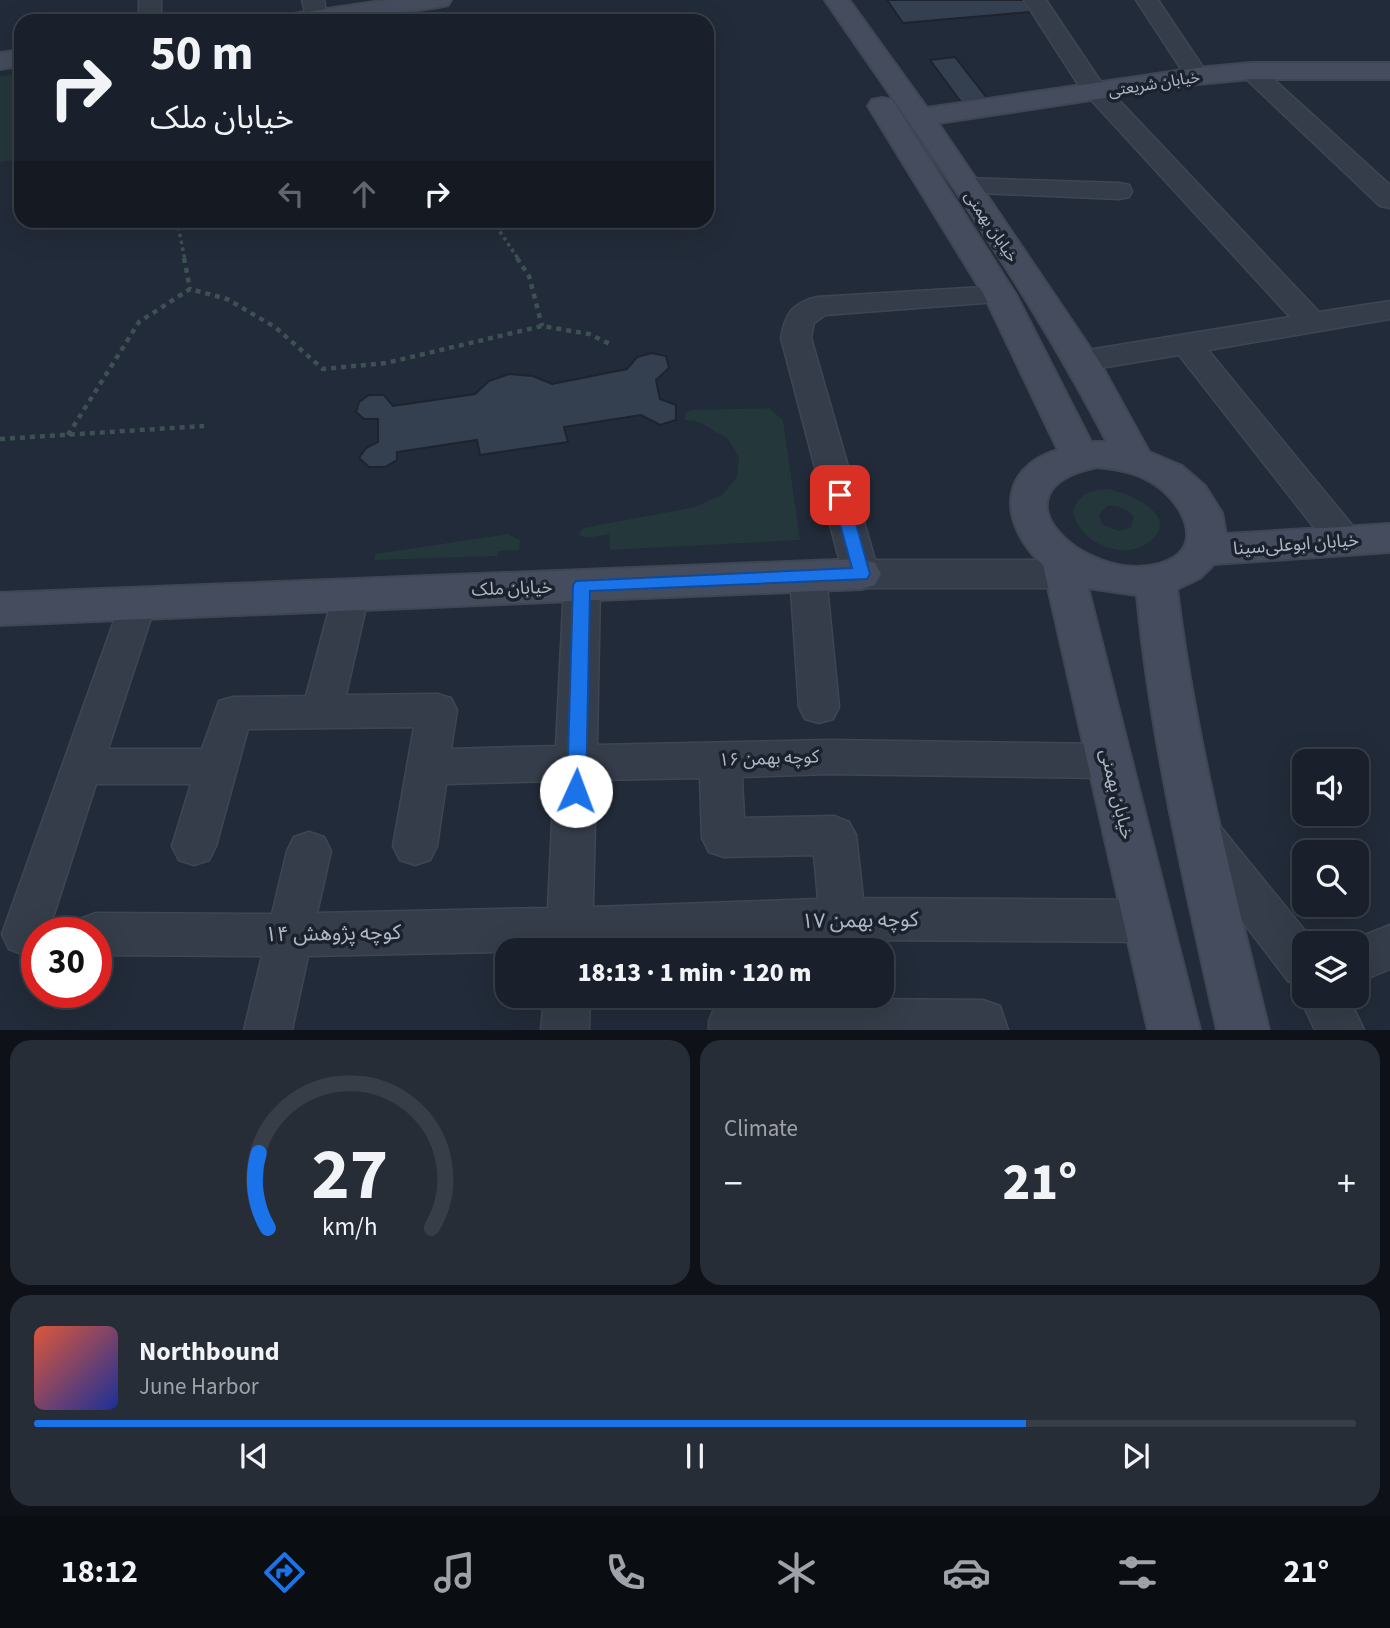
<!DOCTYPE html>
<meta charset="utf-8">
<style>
body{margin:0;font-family:"Source Sans 3","Noto Sans Arabic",sans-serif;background:#272d37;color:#f1f3f6;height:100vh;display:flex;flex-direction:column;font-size:26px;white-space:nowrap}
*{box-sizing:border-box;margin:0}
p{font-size:23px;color:#9fa3a9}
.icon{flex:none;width:38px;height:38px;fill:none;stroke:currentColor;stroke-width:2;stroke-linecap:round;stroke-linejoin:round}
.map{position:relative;height:1030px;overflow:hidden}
.panel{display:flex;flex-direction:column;gap:10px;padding:10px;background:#0e1218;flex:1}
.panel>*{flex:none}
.hud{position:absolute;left:14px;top:14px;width:700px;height:214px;border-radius:21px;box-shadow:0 7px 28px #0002,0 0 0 2px #383e47;background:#1a202b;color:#f1f3f6;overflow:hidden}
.fabs{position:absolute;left:1292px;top:749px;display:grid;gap:14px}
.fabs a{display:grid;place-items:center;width:77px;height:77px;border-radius:14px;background:#1a202b;box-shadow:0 7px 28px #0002,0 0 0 2px #383e47;font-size:35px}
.speed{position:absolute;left:21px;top:917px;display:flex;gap:14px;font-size:35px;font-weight:700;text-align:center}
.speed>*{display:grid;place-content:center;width:91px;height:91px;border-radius:50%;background:#1a202b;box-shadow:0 7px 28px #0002,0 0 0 2px #383e47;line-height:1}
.speed .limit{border:10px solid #d22;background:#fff;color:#111}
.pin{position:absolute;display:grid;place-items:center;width:60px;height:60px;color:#fff;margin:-30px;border-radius:14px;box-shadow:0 4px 10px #0006}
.me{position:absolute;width:77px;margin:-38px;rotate:2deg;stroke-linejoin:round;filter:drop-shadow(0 0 5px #0008)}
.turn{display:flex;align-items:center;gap:24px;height:147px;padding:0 21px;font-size:32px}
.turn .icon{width:91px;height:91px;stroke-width:2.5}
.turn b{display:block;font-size:49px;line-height:60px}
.lanes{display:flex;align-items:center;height:66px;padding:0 21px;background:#0003;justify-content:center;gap:35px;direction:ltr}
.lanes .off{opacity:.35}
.big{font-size:52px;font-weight:800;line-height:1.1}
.panel .tile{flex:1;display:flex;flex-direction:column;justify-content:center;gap:10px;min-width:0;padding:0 24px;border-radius:21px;background:#272d37}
.panel .dial{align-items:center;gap:0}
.dial svg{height:182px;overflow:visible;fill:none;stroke:#383e47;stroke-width:7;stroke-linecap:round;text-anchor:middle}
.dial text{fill:#f1f3f6;stroke:none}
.song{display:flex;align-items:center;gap:21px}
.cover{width:84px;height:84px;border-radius:10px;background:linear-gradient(135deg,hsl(10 70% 55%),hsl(230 70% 35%))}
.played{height:7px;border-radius:4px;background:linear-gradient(90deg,#1a73e8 75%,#383e47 75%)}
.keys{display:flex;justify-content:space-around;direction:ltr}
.heat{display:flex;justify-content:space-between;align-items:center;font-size:38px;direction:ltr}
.panel .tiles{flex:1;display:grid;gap:10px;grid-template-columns:1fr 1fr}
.tile:last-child{grid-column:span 2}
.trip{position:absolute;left:495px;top:938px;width:399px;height:70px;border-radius:21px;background:#1a202b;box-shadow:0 7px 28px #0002,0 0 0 2px #383e47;font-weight:800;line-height:70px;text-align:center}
.tab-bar{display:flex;height:112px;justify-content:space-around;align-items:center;background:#0a0d11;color:#9fa3a9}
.tab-bar .icon{width:49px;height:49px}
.tab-bar .on{color:#1a73e8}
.tab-bar b{font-size:32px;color:#f1f3f6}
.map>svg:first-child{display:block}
</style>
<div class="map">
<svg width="1390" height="1030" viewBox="0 0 1390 1030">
<rect width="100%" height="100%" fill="#222b39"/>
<g fill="#24373a" fill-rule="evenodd">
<path d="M21 74V159L0 162V76Z"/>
<path d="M769 408 783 420 800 540 610 550 609 534 589 538 578 535 583 528 695 507 722 495 737 477 739 457 728 439 699 422 685 420V413L691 410Z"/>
<path d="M1108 489C1129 492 1183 517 1149 542 1123 563 1076 541 1073 510 1080 493 1091 490 1108 489ZM1107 506C1118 505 1128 508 1134 518L1130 528 1119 531 1102 524 1099 515Z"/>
<path d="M508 534 520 540 519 550 499 551 497 556 375 560V554Z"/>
</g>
<g fill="#343f50" stroke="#1d2430" stroke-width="2">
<path d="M887 0H1024L1031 12 903 23Z"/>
<path d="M955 57 987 98 961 102 930 60Z"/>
<path d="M652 353 666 356 669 368 656 380 660 399 676 405V420L660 425 641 415 564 427 568 442 480 455 477 440 397 452V460L385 467H369L359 458 366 448 378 442V419H364L356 412 359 402 369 395H384L393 406 475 394 489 381 509 374 533 376 552 384 627 369 637 357Z"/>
</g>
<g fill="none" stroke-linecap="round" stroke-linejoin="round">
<defs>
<g id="street">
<rect x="139" y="0" width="22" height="21"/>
<path d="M302 0H324L327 18 325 21H307Z"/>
<path d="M1024 0H1046L1099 79 1319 312 1390 301V319L1208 350 1357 531 1362 540 1357 549 1344 553 1331 549 1179 355 1082 371 1071 368 1066 361 1071 354 1082 351 1290 317 1081 89Z"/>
<path d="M1136 0H1158L1209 76 1205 81 1197 83 1189 81Z"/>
<path d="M1251 64 1259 66 1390 185V208L1380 206 1243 76 1239 71 1243 66Z"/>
<path d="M966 178 1119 183 1129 185 1132 191 1129 197 1119 199 957 192 953 186 957 180Z"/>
<path d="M1000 286 1010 289 1015 295 1010 301 825 315 814 323 811 338 875 560H1066L1079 564 1084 574 1079 584 1066 588H861L848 584 843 574 781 338C785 314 792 303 817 297Z"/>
<path d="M808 562 821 566 826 576 839 707 833 719 819 723 805 719 799 707 790 576 795 566Z"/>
<path d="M582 571 595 575 600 585 597 745 828 740 1108 744 1123 749 1129 761 1123 773 1108 778 828 774 742 777 744 818 834 816 849 822 856 835 863 898 1149 900 1165 906 1172 921 1165 936 1149 942 868 940 869 950H823L822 941 592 950 308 956 292 1030H244L262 956 96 955V933H74L80 919 96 913 272 914 287 851 294 837 309 832 324 837 331 851 317 913 548 908 554 781 446 784 437 846 430 860 415 865 400 860 393 846 414 727 248 729 216 846 209 860 194 865 179 860 172 846 191 784H96L48 933H37V951L25 955 9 949 2 934 124 593 137 589 150 593 156 603 108 749H202L219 701 233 697 306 696 333 594 338 584 351 580 364 584 369 594 346 695 437 694 451 698 457 710 451 749 556 746 564 585 569 575ZM700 778 702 838 709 852 724 857 814 855 818 899 593 907 596 780Z"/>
<path d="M1200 814 1215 820 1315 943H1304V996H1348L1364 1030H1315L1299 996 1303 987 1288 981 1185 846 1179 833 1185 820Z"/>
<path d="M1390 925V969L1356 983V943H1345Z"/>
<path d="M544 996H590L589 1030H541Z"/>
<path d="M733 998 983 1000 1000 1006 1008 1030H709V1021L716 1004Z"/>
</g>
<g id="secondary">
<path d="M388 0H451L448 5 439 7 344 21H281L284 16 293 14Z"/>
<path d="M825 0H849L927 108 1197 68 1251 63H1390V79H1251L1197 84 938 123 1099 361 1149 452 1182 466 1205 486 1222 513 1226 534 1390 524V552L1214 564 1200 578 1177 589C1195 738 1233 884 1269 1030H1217C1185 886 1151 742 1137 595L1088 588 1200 1030H1148L1043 565C1001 526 995 469 1058 450L984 295 868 106 872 100 882 98 892 100 896 106 1016 295 1091 442H1107C1027 287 924 144 825 0ZM1097 467C1117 469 1135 472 1153 483 1183 502 1209 550 1159 564 1085 584 985 490 1097 467Z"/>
<path d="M21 50V66L0 69V53Z"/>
<path d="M861 559 875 563 881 574 875 585 861 589 0 625V593Z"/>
</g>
</defs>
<use href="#street" stroke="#3f4653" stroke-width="3"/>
<use href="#secondary" stroke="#3f4653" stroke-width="4"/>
<g stroke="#3d5053" stroke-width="3.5" stroke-dasharray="3.5 3.5" stroke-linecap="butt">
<path d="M177 220 185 260"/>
<path d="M492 220 519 260"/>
</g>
<g stroke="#3d5053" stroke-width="4.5" stroke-dasharray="5 5" stroke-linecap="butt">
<path d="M184 258 190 289"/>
<path d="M517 258 529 276 542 326"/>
<path d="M68 435 139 322 190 289 227 299 275 327 323 369 386 363 542 326 589 334 610 344"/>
<path d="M0 439 204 426"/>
</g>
<use href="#street" fill="#353d4a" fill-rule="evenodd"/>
<use href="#secondary" fill="#444c5d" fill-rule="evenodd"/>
</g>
<path fill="#1a73e8" stroke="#114b97" stroke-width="2" d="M840 490 848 495 870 574 867 579 590 591 586 791 583 797 576 799 569 797 567 791 573 585 576 581 852 568 832 495Z"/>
<g text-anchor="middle" stroke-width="7" stroke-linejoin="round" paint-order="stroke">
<g font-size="16" fill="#b0b8c6" stroke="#1b222e">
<text transform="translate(1154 83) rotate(-9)" y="6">خیابان شریعتی</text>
<text transform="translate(992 226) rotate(56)" y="6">خیابان بهمنی</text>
</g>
<g font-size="18" fill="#b0b8c6" stroke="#1b222e">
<text transform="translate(1296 544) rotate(-4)" y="6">خیابان ابوعلی‌سینا</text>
<text transform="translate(512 588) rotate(-2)" y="6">خیابان ملک</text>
<text transform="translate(769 758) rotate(-2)" y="6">کوچه بهمن ۱۶</text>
<text transform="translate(1117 794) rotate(76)" y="6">خیابان بهمنی</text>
</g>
<g font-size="21" fill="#b0b8c6" stroke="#1b222e">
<text transform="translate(860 920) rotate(-1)" y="7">کوچه بهمن ۱۷</text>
<text transform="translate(333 933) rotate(-1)" y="7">کوچه پژوهش ۱۴</text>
</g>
</g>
</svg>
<div class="fabs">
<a><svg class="icon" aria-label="sound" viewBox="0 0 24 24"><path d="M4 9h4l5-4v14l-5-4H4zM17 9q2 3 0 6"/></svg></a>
<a><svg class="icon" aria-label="search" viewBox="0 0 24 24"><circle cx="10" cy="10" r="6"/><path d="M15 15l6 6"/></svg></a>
<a><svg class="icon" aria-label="layers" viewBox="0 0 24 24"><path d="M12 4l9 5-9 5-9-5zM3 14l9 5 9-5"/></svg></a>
</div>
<div class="speed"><div class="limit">30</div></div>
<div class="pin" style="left:840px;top:495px;background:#d93025"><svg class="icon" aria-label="arrive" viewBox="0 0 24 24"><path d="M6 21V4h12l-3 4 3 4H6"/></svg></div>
<svg class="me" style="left:576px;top:791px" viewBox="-20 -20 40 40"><circle r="19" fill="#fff"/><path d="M0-13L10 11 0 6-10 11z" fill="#1a73e8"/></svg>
<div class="trip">18:13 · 1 min · 120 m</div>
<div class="hud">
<div class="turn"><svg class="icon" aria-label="right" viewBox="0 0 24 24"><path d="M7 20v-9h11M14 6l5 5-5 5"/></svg><div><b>50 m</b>خیابان ملک</div></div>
<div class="lanes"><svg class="icon off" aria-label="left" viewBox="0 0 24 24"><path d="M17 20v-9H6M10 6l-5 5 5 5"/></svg><svg class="icon off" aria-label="ahead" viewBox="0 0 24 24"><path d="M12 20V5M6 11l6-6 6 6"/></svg><svg class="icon" aria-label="right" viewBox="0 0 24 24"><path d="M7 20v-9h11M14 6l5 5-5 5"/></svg></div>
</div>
</div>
<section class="panel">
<div class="tiles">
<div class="tile dial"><svg viewBox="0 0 100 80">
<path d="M14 69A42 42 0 1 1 86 69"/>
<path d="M14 69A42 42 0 0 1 10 36" stroke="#1a73e8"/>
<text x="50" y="56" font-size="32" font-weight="700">27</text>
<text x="50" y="72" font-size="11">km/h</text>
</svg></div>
<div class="tile"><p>Climate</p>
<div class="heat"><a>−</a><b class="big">21°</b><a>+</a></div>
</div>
<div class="tile">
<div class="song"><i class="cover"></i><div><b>Northbound</b><p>June Harbor</p></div></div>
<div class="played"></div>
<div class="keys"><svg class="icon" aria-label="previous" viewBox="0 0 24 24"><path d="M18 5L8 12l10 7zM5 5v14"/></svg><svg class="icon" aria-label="pause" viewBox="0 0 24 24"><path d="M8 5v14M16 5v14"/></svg><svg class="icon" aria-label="next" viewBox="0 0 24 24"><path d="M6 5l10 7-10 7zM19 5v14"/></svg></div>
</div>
</div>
</section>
<nav class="tab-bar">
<b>18:12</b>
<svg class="icon on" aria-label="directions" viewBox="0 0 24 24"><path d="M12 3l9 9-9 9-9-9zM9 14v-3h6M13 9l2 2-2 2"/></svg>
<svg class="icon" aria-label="music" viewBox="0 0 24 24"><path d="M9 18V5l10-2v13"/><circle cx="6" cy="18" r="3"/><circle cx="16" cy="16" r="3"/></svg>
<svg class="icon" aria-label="phone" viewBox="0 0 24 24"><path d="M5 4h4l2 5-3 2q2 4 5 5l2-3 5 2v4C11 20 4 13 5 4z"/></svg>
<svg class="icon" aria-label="climate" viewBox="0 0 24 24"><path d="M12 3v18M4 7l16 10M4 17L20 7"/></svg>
<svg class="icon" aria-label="car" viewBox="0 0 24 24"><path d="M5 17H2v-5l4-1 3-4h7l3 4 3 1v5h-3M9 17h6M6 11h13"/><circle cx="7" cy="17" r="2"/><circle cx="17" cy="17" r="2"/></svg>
<svg class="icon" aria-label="filters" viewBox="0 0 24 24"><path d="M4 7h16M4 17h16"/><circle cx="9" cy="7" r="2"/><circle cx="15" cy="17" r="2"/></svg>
<b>21°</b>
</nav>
